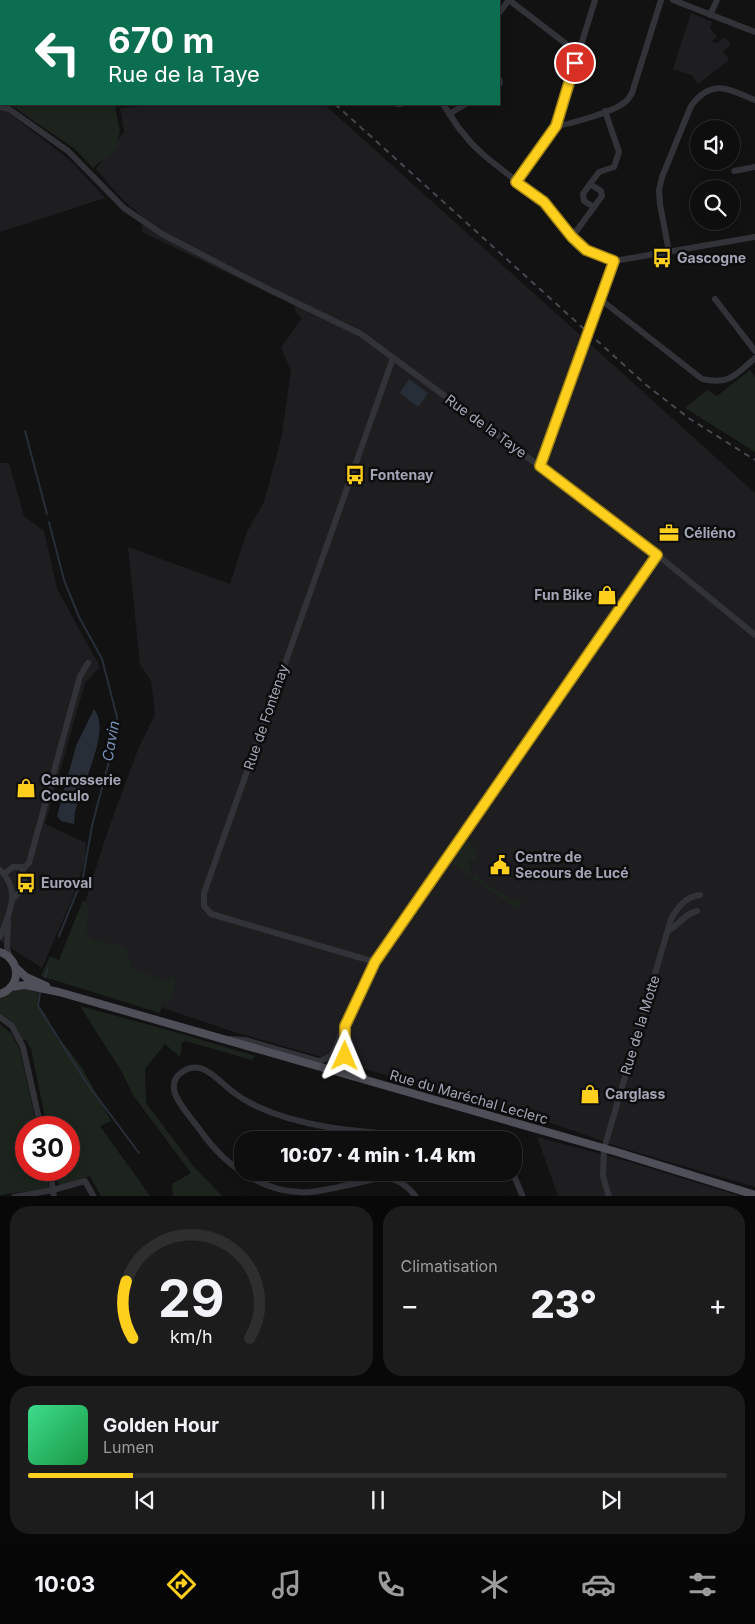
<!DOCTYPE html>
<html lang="fr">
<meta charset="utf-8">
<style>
body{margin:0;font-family:Inter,sans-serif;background:#1c1c1c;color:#f1f3f6;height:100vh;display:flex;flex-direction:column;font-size:19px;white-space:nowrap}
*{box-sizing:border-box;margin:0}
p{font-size:16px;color:#9b9c9e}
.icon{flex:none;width:28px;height:28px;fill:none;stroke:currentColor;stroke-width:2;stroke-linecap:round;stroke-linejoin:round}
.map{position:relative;height:1196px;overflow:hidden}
.side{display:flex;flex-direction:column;gap:10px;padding:10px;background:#080808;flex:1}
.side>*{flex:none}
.top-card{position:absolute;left:0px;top:0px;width:500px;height:105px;box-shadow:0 2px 12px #0003,0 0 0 1px #2e2e2e;background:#0b6e4f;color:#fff;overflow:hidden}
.tools{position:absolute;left:690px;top:120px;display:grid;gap:10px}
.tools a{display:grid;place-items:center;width:50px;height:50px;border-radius:50%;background:#0e0e0e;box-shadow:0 2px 12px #0003,0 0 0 1px #2e2e2e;font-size:25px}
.speed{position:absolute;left:15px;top:1116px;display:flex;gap:10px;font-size:25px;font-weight:700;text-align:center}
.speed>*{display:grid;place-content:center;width:65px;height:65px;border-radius:50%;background:#0e0e0e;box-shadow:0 2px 12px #0003,0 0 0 1px #2e2e2e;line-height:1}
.speed .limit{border:8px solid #d22;background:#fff;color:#111}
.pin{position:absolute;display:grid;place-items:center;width:42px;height:42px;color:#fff;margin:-21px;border:2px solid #fff;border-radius:50%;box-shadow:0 1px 5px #0007}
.me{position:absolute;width:55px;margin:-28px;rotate:1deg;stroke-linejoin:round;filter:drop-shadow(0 0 4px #0008)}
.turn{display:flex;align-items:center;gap:18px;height:105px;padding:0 25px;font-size:22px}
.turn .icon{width:65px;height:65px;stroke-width:2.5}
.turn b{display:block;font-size:35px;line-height:42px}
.big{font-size:38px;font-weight:800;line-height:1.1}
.side .card{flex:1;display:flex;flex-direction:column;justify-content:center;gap:8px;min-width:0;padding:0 18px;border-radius:20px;background:#1c1c1c}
.side .dial{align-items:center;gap:0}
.dial svg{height:130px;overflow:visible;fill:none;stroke:#2e2e2e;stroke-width:7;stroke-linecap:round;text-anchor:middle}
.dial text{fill:#f1f3f6;stroke:none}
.song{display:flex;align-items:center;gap:15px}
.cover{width:60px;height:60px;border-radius:8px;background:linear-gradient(135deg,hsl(150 70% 55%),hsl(140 70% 35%))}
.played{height:5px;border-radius:2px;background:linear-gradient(90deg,#ffcf1e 15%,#2e2e2e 15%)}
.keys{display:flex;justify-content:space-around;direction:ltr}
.heat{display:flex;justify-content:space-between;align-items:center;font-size:28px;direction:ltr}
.side .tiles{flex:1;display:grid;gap:10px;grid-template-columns:1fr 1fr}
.card:last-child{grid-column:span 2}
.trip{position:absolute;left:234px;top:1131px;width:288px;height:50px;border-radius:20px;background:#0e0e0e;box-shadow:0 2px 12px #0003,0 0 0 1px #2e2e2e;font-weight:800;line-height:50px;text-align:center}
.dock{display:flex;height:80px;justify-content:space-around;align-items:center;background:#060606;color:#9b9c9e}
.dock .icon{width:35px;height:35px}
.dock .current{color:#ffcf1e}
.dock b{font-size:22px;color:#f1f3f6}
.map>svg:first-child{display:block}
</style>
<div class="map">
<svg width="755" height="1197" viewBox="0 0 755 1197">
<rect width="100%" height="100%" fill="#121213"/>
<g fill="#1e1e21">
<path d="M691 13 712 22 710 28 717 37 712 41 714 43 716 42 717 43 725 37 731 45 723 51 729 60 698 84 692 75 673 69Z"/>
<path d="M155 104H324L755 493V1187L622 1148 528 1115 234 1032 163 1008 77 928 108 830 139 747 155 714 151 681 140 664 128 547 230 584 247 532 264 502 281 439 291 371 281 348 302 318 297 314 294 305 142 232 143 217 123 200 96 169 124 132 120 108Z"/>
<path d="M0 106 71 161 105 198 0 232Z"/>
<path d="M0 463H9L24 516 44 531 57 589 100 667 85 683 45 824 86 843 85 861 72 899 42 968 0 941Z"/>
<path d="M537 1137 616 1158 740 1196H558Z"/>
</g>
<g fill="#1c241d">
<path d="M0 0H197V1H1V79Z"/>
<path d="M9 104H133L115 107 120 131 116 148 93 168 75 149Z"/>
<path d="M750 370 755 377V452L685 408 707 390 717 396Z"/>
<path d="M467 841 474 846 477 858 475 861 472 858 468 864 472 867 469 873 474 877 477 874 480 875 478 878 513 901 516 897 523 903 518 910 452 864Z"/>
<path d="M83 900C96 913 82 923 88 934 95 948 120 938 127 952 129 956 129 963 131 968L167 982 171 976 177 978 170 1002 163 1001 160 1013 41 976 50 956 59 960Z"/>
<path d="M17 989 30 990 39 993 37 1003 46 1015 57 1039 65 1045 82 1068 111 1121 100 1126 150 1196H101L90 1176 59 1186 55 1170H69V1128L47 1127 31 1049 26 1040H22L11 1021 0 1013V999Z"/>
<path d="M80 1006 182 1034 255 1056 252 1060 186 1041 182 1042 180 1057 165 1044 145 1069 146 1103 194 1167 222 1196H173L172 1184 191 1173 133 1095 122 1072Z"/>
<path d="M0 1024 11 1033 20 1050 37 1127 26 1128V1170H46L49 1188 0 1195Z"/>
</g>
<g fill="#272e38">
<path d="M409 379 428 393 418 407 400 393Z"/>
<path d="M94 709C112 731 81 785 76 809 74 813 75 819 74 824L61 821 57 816 76 746Z"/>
</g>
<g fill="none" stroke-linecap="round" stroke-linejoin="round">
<g stroke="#272e38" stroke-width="2">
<path d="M25 431 47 514"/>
<path d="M49 522 64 580 79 617 102 659 117 717 113 746 92 826 83 877 59 936"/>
<path d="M45 977 48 968"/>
<path d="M40 992 38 1006 86 1082 139 1153"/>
</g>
<g stroke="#323339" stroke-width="6">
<path d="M302 0 304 1"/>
<path d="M509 0 578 53"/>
<path d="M673 0 755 32"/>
<path d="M321 1V0"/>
<path d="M416 1V0"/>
<path d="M499 13 509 0"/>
<path d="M710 15 717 0"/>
<path d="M499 79 500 83 499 84"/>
<path d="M397 104H401"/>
<path d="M443 104 458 127 472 144 486 157 544 203 572 237 586 250 614 261"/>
<path d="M0 107 9 109 68 151 124 208 162 234 268 289 361 334 638 539 755 635"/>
<path d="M449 114 466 104"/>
<path d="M556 126C570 124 614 112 625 102 628 100 630 96 632 93L661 0"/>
<path d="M734 171 755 167"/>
<path d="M517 182 556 126 595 0"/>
<path d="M590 184 583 194 584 201 594 207"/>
<path d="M572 237 602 196 601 191 590 184 599 172 614 167 619 152 605 111"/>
<path d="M669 252 660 204 659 190 662 177 691 106C712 78 728 89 755 100"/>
<path d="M614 261 755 237"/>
<path d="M600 299 702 379C730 385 735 375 755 358"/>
<path d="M715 299 755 351"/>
<path d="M540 466 614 261"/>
<path d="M0 870C22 891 9 914 0 937"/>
<path d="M4 874 13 867H25L29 863 80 676 88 663"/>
<path d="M13 898C22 892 27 880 22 868"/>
<path d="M8 921 7 948 10 958"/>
<path d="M668 931C679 925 684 914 697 911"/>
<path d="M375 962 211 914 204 906V893L393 358"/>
<path d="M0 1017 12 1026 23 1047 41 1128"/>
<path d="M230 1039 245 1040 318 1061C338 1058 336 1041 344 1027"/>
<path d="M346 1056 352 1070 365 1077"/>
<path d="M333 1070C352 1061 343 1041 345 1025 348 1009 367 977 375 962L657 555"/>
<path d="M50 1170 54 1197"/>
<path d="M512 1171 523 1197"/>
<path d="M14 1197 53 1190 85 1181 94 1197"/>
<path d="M416 1197C409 1187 397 1178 385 1178 379 1177 372 1180 366 1181 348 1185 329 1190 310 1192 265 1195 225 1166 200 1130 193 1120 175 1101 174 1089 172 1074 190 1064 203 1069 215 1074 225 1087 236 1094 242 1099 249 1102 256 1106 309 1131 371 1132 429 1137L441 1140"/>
<path d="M609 1197 603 1176 604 1149 671 919C678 907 685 897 700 895"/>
</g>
<g stroke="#4e4f58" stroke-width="8">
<path d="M0 952C21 959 22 987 0 994"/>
<path d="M16 968 26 977 46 986"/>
<path d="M11 987 25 985 59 992 617 1152 755 1195"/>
</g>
<g stroke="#474850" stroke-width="2" stroke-dasharray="6 5" stroke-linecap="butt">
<path d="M221 0 222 1"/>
<path d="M335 104 645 384 690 419 755 460"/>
</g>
</g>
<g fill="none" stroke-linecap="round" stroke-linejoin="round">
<defs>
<path id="route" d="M345 1056V1026L375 962 657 555 540 466 614 261 586 250 572 237 544 202 516 182 556 126 575 63"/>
</defs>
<use href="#route" stroke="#a68714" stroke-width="12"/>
<use href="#route" stroke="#ffcf1e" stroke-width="9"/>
</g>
<defs>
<symbol id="bus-bare" viewBox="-9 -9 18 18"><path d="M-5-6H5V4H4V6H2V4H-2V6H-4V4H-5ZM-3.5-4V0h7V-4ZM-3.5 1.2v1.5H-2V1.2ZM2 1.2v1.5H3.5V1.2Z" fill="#ffcf1e" stroke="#0d0d0e" stroke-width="2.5" paint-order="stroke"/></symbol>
<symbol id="office-bare" viewBox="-9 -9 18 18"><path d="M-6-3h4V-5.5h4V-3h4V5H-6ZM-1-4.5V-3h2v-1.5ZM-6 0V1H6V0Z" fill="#ffcf1e" stroke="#0d0d0e" stroke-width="2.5" paint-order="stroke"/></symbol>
<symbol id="shop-bare" viewBox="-9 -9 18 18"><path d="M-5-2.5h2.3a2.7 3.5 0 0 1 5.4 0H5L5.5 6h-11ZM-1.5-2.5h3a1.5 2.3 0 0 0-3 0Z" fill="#ffcf1e" stroke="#0d0d0e" stroke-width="2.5" paint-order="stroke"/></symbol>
<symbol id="civic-bare" viewBox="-9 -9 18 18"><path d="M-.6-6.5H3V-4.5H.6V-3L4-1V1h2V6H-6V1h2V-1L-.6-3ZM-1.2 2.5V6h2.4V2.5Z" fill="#ffcf1e" stroke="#0d0d0e" stroke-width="2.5" paint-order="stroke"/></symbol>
</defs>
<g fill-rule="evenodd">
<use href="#bus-bare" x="648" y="244" width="28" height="28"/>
<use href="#bus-bare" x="341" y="461" width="28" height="28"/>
<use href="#office-bare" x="655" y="519" width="28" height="28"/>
<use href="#shop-bare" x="593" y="581" width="28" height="28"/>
<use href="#shop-bare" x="12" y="774" width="28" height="28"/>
<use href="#civic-bare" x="486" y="851" width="28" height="28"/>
<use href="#bus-bare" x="12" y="869" width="28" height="28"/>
<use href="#shop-bare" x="576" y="1080" width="28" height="28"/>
</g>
<g text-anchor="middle" stroke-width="5" stroke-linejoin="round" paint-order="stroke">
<g font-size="14" font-weight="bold" fill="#a2a5b5" stroke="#0d0d0e" text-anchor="start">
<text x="677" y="263">Gascogne</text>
<text x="370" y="480">Fontenay</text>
<text x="684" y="538">Céliéno</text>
<text x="592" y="600" text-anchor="end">Fun Bike</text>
<text x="41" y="785">Carrosserie<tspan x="41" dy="16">Coculo</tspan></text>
<text x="515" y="862">Centre de<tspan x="515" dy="16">Secours de Lucé</tspan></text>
<text x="41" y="888">Euroval</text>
<text x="605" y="1099">Carglass</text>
</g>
<g font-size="14" fill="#a2a5b5" stroke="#0d0d0e">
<text transform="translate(486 426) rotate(36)" y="5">Rue de la Taye</text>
<text transform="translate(266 717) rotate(-71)" y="5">Rue de Fontenay</text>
<text transform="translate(640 1025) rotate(-73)" y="5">Rue de la Motte</text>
<text transform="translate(469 1097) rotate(16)" y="5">Rue du Maréchal Leclerc</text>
</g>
<g font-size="15" font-style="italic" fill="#758fb4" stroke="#0d0d0e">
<text transform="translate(111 741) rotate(-80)" y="5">Cavin</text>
</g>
</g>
</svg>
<div class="tools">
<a><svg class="icon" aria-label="sound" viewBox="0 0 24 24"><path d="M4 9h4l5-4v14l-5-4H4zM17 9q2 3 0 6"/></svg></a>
<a><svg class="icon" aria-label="search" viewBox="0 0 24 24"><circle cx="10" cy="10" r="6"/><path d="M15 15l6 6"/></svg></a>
</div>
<div class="speed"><div class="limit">30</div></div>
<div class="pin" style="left:575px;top:63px;background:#d93025"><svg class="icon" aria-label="arrive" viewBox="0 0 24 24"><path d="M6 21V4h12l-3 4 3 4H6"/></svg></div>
<svg class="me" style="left:345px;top:1056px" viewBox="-20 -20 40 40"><path d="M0-17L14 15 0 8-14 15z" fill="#ffcf1e" stroke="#fff" stroke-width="4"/></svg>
<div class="trip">10:07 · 4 min · 1.4 km</div>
<div class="top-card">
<div class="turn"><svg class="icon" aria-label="left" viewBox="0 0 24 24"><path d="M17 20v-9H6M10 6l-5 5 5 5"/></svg><div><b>670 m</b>Rue de la Taye</div></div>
</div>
</div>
<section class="side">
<div class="tiles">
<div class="card dial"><svg viewBox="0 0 100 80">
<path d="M14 69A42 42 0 1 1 86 69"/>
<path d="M14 69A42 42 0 0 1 10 34" stroke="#ffcf1e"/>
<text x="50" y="56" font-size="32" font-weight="700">29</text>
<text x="50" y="72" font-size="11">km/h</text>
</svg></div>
<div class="card"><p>Climatisation</p>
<div class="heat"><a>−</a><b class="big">23°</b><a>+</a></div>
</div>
<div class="card">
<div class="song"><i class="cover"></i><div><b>Golden Hour</b><p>Lumen</p></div></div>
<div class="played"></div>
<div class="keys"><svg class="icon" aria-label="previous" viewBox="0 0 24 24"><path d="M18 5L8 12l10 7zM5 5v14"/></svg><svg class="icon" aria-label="pause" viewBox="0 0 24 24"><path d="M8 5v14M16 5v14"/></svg><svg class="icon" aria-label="next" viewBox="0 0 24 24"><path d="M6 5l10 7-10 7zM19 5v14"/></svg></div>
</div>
</div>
</section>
<nav class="dock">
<b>10:03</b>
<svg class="icon current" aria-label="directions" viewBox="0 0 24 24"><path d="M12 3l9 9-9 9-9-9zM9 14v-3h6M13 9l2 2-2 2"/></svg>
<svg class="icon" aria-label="music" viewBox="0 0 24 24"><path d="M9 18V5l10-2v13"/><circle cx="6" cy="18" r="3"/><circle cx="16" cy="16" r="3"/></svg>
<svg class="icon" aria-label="phone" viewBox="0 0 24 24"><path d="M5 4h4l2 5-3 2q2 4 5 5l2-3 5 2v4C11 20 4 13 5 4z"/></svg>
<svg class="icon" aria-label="climate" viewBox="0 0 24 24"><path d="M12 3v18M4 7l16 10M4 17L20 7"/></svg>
<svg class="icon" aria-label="car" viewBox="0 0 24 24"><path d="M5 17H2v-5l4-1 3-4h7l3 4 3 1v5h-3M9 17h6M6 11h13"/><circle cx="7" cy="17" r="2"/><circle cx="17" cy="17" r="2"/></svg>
<svg class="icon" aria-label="filters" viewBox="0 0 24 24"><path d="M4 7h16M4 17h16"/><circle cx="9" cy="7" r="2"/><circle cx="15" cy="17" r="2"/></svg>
</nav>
